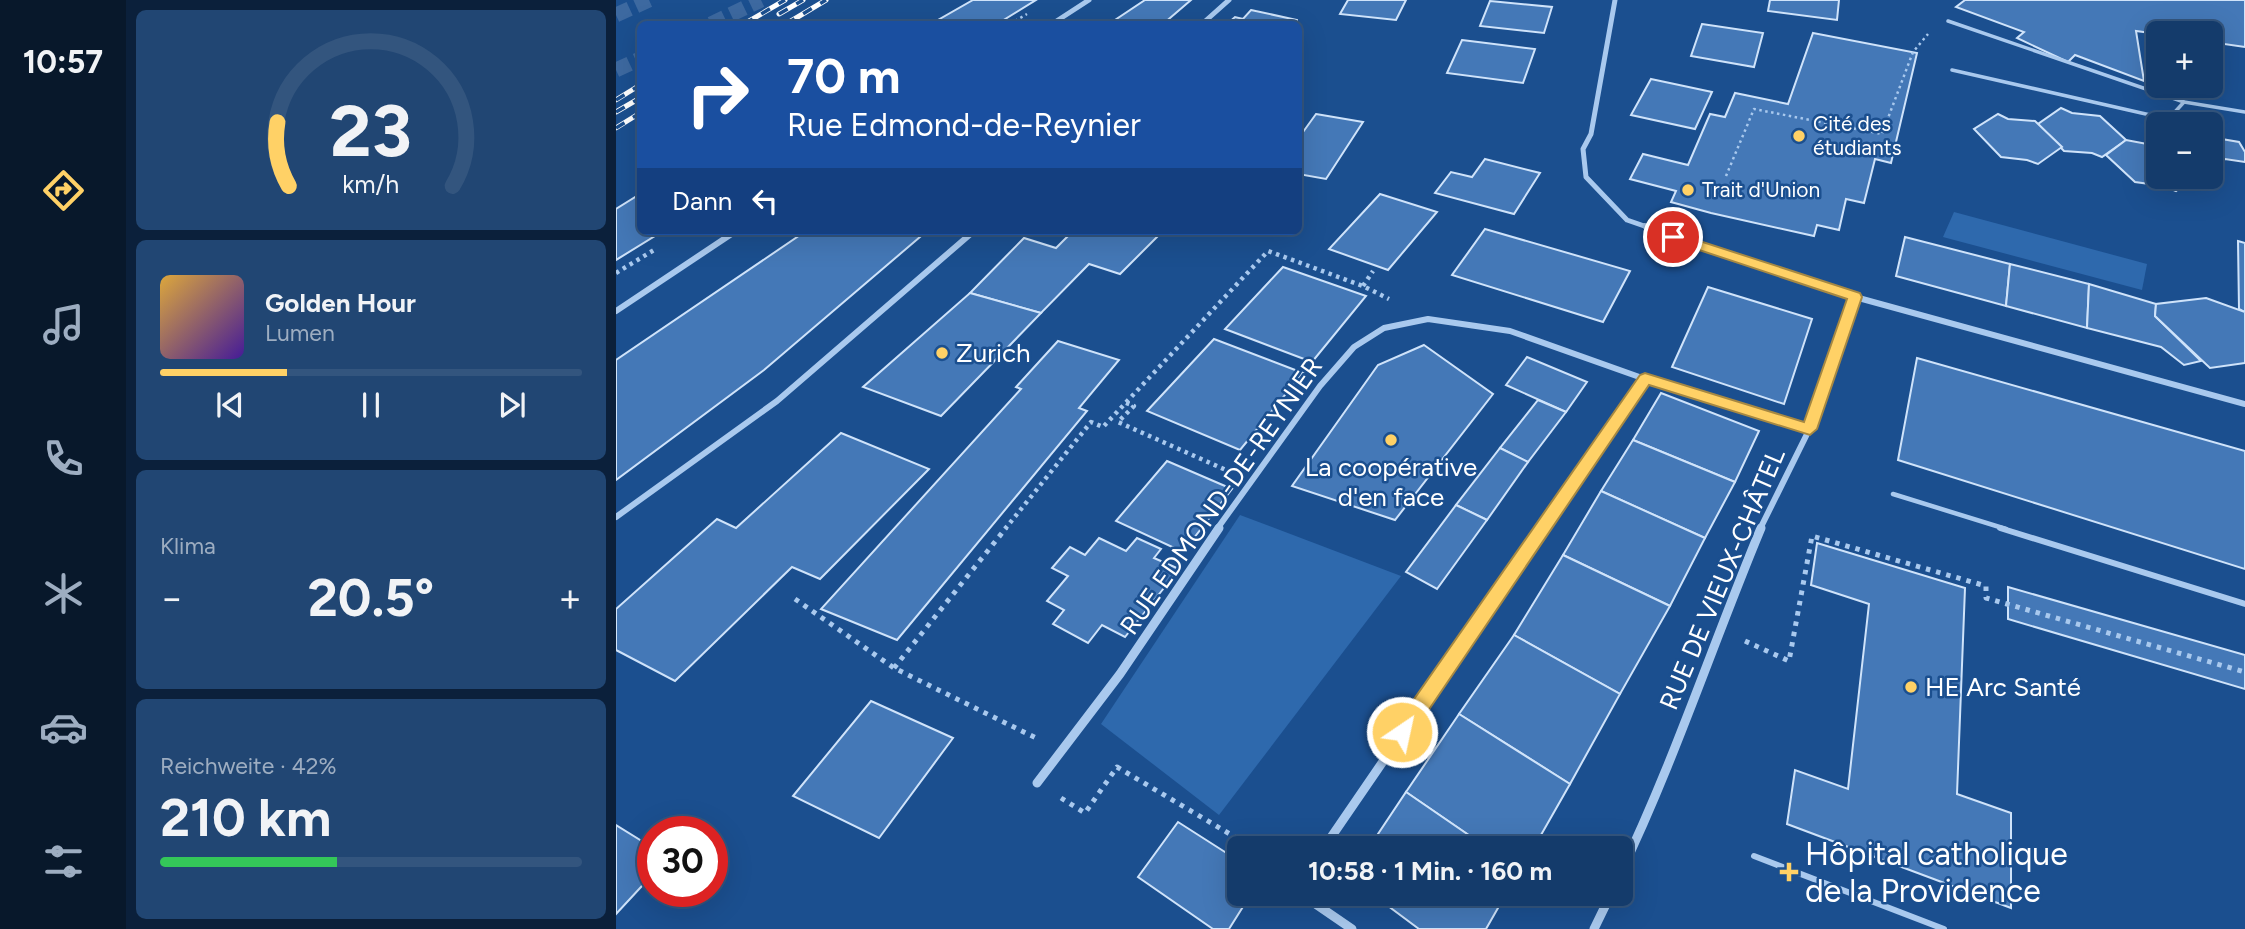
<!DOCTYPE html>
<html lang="de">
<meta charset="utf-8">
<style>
body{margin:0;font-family:Figtree,sans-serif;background:#214673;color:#f1f3f6;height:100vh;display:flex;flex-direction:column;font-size:26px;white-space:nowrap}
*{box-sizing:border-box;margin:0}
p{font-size:23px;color:#9dadc1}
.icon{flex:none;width:38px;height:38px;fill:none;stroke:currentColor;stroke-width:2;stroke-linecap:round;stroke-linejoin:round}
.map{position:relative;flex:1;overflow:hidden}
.sheet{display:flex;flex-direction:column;gap:10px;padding:10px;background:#0b203b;width:490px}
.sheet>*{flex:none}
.guide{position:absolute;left:21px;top:21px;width:665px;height:214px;border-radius:10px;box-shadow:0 7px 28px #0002,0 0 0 2px #33557e;background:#1a4fa0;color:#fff;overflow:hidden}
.buttons{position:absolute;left:1530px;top:21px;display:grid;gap:14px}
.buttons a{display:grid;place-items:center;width:77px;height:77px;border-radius:10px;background:#143b6b;box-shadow:0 7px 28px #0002,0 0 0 2px #33557e;font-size:35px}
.speed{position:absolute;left:21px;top:816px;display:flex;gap:14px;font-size:35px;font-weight:700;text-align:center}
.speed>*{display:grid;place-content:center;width:91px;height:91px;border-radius:50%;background:#143b6b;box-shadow:0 7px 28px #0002,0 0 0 2px #33557e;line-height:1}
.speed .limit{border:10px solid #d22;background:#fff;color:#111}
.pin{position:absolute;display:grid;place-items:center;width:60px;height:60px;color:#fff;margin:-30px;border:4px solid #fff;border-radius:50%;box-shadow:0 2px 7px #0007}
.me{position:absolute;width:77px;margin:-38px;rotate:34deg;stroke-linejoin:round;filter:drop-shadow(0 0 5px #0008)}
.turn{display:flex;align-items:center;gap:24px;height:147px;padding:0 35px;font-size:32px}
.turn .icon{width:91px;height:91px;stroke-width:2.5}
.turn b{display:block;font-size:49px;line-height:60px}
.then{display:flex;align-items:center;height:66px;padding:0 35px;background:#0003;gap:14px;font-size:26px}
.big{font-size:52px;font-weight:700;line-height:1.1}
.sheet .tile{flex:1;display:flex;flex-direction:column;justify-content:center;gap:10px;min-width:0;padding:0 24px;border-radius:10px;background:#214673}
.sheet .dial{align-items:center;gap:0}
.dial svg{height:182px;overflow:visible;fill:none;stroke:#33557e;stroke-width:7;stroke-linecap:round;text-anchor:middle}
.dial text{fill:#f1f3f6;stroke:none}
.song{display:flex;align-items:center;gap:21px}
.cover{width:84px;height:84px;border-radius:10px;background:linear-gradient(135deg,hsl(40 70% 55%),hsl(260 70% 35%))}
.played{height:7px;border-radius:4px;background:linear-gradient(90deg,#ffd166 30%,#33557e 30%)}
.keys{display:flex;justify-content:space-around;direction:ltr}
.heat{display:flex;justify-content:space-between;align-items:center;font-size:38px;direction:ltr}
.charge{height:10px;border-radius:5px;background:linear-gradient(90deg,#34c759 42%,#33557e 0)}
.trip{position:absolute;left:611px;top:836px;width:406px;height:70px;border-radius:10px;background:#143b6b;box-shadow:0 7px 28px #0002,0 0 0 2px #33557e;font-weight:700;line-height:70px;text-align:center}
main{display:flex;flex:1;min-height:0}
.menu{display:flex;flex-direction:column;width:126px;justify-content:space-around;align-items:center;background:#08182b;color:#9dadc1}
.menu .icon{width:49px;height:49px}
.menu .active{color:#ffd166}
.menu b{font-size:32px;color:#f1f3f6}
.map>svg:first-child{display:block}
</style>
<main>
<nav class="menu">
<b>10:57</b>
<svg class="icon active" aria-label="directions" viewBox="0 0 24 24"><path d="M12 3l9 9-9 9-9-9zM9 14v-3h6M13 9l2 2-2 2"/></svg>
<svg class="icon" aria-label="music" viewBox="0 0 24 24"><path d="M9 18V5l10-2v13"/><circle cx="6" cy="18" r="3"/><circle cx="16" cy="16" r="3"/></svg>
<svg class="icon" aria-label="phone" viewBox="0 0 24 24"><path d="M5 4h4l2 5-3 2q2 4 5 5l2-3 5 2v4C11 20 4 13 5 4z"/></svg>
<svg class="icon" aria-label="climate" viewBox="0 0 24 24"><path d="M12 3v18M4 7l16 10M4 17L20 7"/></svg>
<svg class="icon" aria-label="car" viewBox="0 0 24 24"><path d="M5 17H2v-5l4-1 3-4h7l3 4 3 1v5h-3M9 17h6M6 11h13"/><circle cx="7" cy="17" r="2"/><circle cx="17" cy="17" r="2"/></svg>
<svg class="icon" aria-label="filters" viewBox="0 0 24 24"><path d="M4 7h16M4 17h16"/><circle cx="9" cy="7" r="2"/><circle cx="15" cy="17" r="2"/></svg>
</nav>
<section class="sheet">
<div class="tile dial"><svg viewBox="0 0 100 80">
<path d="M14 69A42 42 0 1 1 86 69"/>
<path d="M14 69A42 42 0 0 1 9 41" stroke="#ffd166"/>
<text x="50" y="56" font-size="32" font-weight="700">23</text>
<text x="50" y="72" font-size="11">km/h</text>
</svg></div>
<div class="tile">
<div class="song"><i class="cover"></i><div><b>Golden Hour</b><p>Lumen</p></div></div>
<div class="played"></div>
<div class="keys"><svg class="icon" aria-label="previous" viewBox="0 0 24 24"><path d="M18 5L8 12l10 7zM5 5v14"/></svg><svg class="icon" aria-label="pause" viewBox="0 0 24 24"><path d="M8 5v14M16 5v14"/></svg><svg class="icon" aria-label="next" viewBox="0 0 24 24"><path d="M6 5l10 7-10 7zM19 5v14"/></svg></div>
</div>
<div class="tile"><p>Klima</p>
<div class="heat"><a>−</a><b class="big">20.5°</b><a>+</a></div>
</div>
<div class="tile"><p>Reichweite · 42%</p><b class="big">210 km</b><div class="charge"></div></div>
</section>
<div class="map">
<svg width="1629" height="929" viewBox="0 0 1629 929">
<rect width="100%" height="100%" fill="#1b4f8f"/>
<g fill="#2e69ad">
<path d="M1338 212 1531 264 1526 290 1327 237Z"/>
<path d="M624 515 785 576 603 815 485 724Z"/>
</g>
<g fill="#4478b7" stroke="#cfe3fa" stroke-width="2">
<path d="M357 0H420L381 24H315Z"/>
<path d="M529 0H575L547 24H493Z"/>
<path d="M732 0H790L780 20 724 14Z"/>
<path d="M1154 0H1223L1221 20 1152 11Z"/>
<path d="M1349 0H1629V47L1594 42V33L1542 34 1520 31 1528 81 1459 55 1452 62 1401 38 1408 32 1340 7Z"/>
<path d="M874 1 936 7 928 33 864 26Z"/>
<path d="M635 10 681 20V24H611L619 17 627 19Z"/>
<path d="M1086 24 1147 33 1138 67 1075 56Z"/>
<path d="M1197 33 1301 53 1275 163 1259 159 1248 203 1230 199 1223 230 1201 225 1198 236 1095 213 1055 202 1060 191 1014 179 1027 154 1072 165 1094 114 1109 117 1119 93 1172 104Z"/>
<path d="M846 40 919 49 907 83 831 73Z"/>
<path d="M1035 79 1096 92 1079 129 1015 115Z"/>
<path d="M1445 108 1456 113 1484 116 1510 140 1486 157 1476 153 1448 151 1422 124Z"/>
<path d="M700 114 747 122 710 179 682 174V139Z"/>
<path d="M1382 114 1392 119 1419 121 1446 147 1422 164 1411 160 1385 157 1358 129Z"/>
<path d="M1594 137 1623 142 1629 152V162L1609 159 1594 166Z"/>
<path d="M1510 140 1542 146V177H1577L1560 191 1548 186 1519 182 1490 155Z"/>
<path d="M869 159 924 173 898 214 819 193 835 172 856 177Z"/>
<path d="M24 194V231H47L0 260V209Z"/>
<path d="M764 194 821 212 772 270 713 249Z"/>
<path d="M869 229 1014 271 987 322 836 275Z"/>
<path d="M190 231H311L148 370 0 480V360Z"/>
<path d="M457 231H547L504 274 473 264 425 313 354 293 408 238 440 248Z"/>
<path d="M1289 237 1394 264 1390 306 1280 276Z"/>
<path d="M1622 241 1629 243V312L1623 309Z"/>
<path d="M1394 264 1473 284 1471 328 1390 306Z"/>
<path d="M667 267 750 296 696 362 609 329Z"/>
<path d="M1473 284 1540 304 1539 316 1585 361 1568 365 1545 347 1471 328Z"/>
<path d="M1092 287 1196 319 1168 404 1056 367Z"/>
<path d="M354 293 425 313 325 416 247 387Z"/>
<path d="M1590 298 1629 312V363L1594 368 1539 316 1540 304Z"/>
<path d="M598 339 687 373 624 450 531 411Z"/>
<path d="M442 341 503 360 463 408 471 411 281 640 205 609 405 389 400 387Z"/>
<path d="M808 345 877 394 779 520 676 486 762 365Z"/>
<path d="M911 357 971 382 950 412 890 385Z"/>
<path d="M1301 358 1629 451V569L1282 460Z"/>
<path d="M1045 393 1143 431 1119 482 1017 440Z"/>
<path d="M922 400 950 412 912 462 884 448Z"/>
<path d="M225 433 313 469 204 579 176 567 59 681 0 650V609L101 519 120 528Z"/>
<path d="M1017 440 1119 482 1089 538 985 491Z"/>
<path d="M884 448 912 462 871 520 840 505Z"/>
<path d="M551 461 616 489 567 552 500 521Z"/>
<path d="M985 491 1089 538 1054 606 947 555Z"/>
<path d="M840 505 871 520 821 589 790 572Z"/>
<path d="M483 538 510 551 521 538 545 549 538 558 563 569 509 637 486 625 472 643 437 624 448 610 431 601 452 576 436 568 454 547 469 555Z"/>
<path d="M1201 543 1349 588 1341 794 1395 813V908L1171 824 1179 770 1232 789 1253 604 1195 585Z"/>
<path d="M947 555 1054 606 1004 694 898 635Z"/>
<path d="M1392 587 1629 655V689L1392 619Z"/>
<path d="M898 635 1004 694 954 784 843 714Z"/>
<path d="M255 701 337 738 263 838 177 796Z"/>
<path d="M843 714 954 784 917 849H873L790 792Z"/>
<path d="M790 792 873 849H752Z"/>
<path d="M562 822 623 861V894H635L613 929H597L522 877Z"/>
<path d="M0 825 37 848V874L0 914Z"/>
<path d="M756 894H890L870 929H803Z"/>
</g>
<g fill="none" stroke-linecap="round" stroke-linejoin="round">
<g stroke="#3d69a0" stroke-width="15" stroke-dasharray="15 7" stroke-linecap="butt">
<path d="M0 15 33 0"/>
<path d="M95 24 145 0"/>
<path d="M0 70 24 59"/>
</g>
<g stroke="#a9c9ee" stroke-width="2.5" stroke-dasharray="2.5 3.5" stroke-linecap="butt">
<path d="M394 24 411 14"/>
<path d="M1110 176 1138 109 1266 134 1297 52 1312 34"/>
</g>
<g stroke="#a9c9ee" stroke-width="4.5" stroke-dasharray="3.5 4.5" stroke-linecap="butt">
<path d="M0 273 38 250"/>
<path d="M747 286 757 271"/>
<path d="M510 403 518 406 502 422 610 470"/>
<path d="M389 529 475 422 487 427 652 251 747 286 773 299"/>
</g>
<g stroke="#a9c9ee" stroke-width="5" stroke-dasharray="4.5 6" stroke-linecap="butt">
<path d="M179 599 278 668 420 738"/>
<path d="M1129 641 1173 661 1196 536 1370 586V598L1629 672"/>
<path d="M278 668 390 528"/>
<path d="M445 798 469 813 501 767 639 849"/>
</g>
<g stroke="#a9c9ee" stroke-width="3.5">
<path d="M1332 21 1568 102 1629 112"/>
<path d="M1336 70 1543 117 1558 113 1568 102"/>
</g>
<path stroke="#a9c9ee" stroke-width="4.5" d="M1277 494 1390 529"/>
<g stroke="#a9c9ee" stroke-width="6">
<path d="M1384 528 1629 604"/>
<path d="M1138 856 1328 929"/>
</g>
<g stroke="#a9c9ee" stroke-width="5">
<path d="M999 0 975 134 967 149 970 177 1011 220 1034 228"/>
<path d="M436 24 473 0"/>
<path d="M586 24 613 0"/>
</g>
<g stroke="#a9c9ee" stroke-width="6">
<path d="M1029 226 1239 297 1629 404"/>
<path d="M0 311 120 231"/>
<path d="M0 517 161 401 358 231"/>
<path d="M601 529 704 386 738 347 768 328 812 319 894 331 1029 379 1193 430"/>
<path d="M926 529 1029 379"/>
<path d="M1144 529 1193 430 1239 297"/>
</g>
<g stroke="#a9c9ee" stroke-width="9">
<path d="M421 783 504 674 603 528"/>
<path d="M707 849 927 528"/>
<path d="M1004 874C1058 762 1097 643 1145 528"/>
<path d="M685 894 736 929"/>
<path d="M978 929 995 894"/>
</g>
<defs>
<g id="rail">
<path d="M163 14 187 0"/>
<path d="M128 24 169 0"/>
<path d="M170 24 210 0"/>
<path d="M0 100 24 85"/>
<path d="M0 112 24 98"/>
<path d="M0 128 24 113"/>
</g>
</defs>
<use href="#rail" stroke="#fff" stroke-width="5"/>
<use href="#rail" stroke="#1b4f8f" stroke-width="3.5" stroke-dasharray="10" stroke-linecap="butt"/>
</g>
<path fill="#ffd166" stroke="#a68842" stroke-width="2" d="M1053 234H1062L1244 293 1246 297 1201 429 1194 435 1033 385 793 739 786 741 780 739 777 732 780 725 1024 375 1029 373 1188 422 1231 299 1053 240Z"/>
<g fill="#ffd166" stroke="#1b4f8f" stroke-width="2.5">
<circle cx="1183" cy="136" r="7"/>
<circle cx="1072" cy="190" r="7"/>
<circle cx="326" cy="353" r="7"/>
<circle cx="775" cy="440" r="7"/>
<circle cx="1295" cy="687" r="7"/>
<path d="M1169.5 861.5h7v7h7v7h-7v7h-7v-7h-7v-7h7z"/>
</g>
<g text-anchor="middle" stroke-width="5" stroke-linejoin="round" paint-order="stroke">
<g font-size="21" fill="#fff" stroke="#1b4f8f" text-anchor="start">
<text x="1197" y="131">Cité des<tspan x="1197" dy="24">étudiants</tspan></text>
<text x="1086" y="197">Trait d'Union</text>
</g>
<g font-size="26" fill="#fff" stroke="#1b4f8f" text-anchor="start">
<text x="340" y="362">Zurich</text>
<text x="775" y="476" text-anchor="middle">La coopérative<tspan x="775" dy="30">d'en face</tspan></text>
<text x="1309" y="696">HE Arc Santé</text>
</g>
<g font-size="26" fill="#fff" stroke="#1b4f8f">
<text transform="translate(605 496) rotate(-55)" y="9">RUE EDMOND-DE-REYNIER</text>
<text transform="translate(1106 579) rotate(-67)" y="9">RUE DE VIEUX-CHÂTEL</text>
</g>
<g font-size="32" fill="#fff" stroke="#1b4f8f" text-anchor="start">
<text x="1189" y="865">Hôpital catholique<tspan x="1189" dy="37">de la Providence</tspan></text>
</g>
</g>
</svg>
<div class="buttons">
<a>+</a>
<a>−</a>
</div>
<div class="speed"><div class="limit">30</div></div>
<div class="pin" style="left:1057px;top:237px;background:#d93025"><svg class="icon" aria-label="arrive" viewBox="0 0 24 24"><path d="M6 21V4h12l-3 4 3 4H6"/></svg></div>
<svg class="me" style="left:786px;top:732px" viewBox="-20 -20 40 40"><circle r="17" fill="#ffd166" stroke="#fff" stroke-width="3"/><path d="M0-11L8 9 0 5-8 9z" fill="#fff"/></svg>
<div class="trip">10:58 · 1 Min. · 160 m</div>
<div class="guide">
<div class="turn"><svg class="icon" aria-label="right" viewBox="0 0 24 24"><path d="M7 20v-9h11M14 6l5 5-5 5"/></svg><div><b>70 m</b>Rue Edmond-de-Reynier</div></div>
<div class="then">Dann<svg class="icon" aria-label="left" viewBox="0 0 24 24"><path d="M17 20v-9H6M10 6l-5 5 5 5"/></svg></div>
</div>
</div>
</main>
